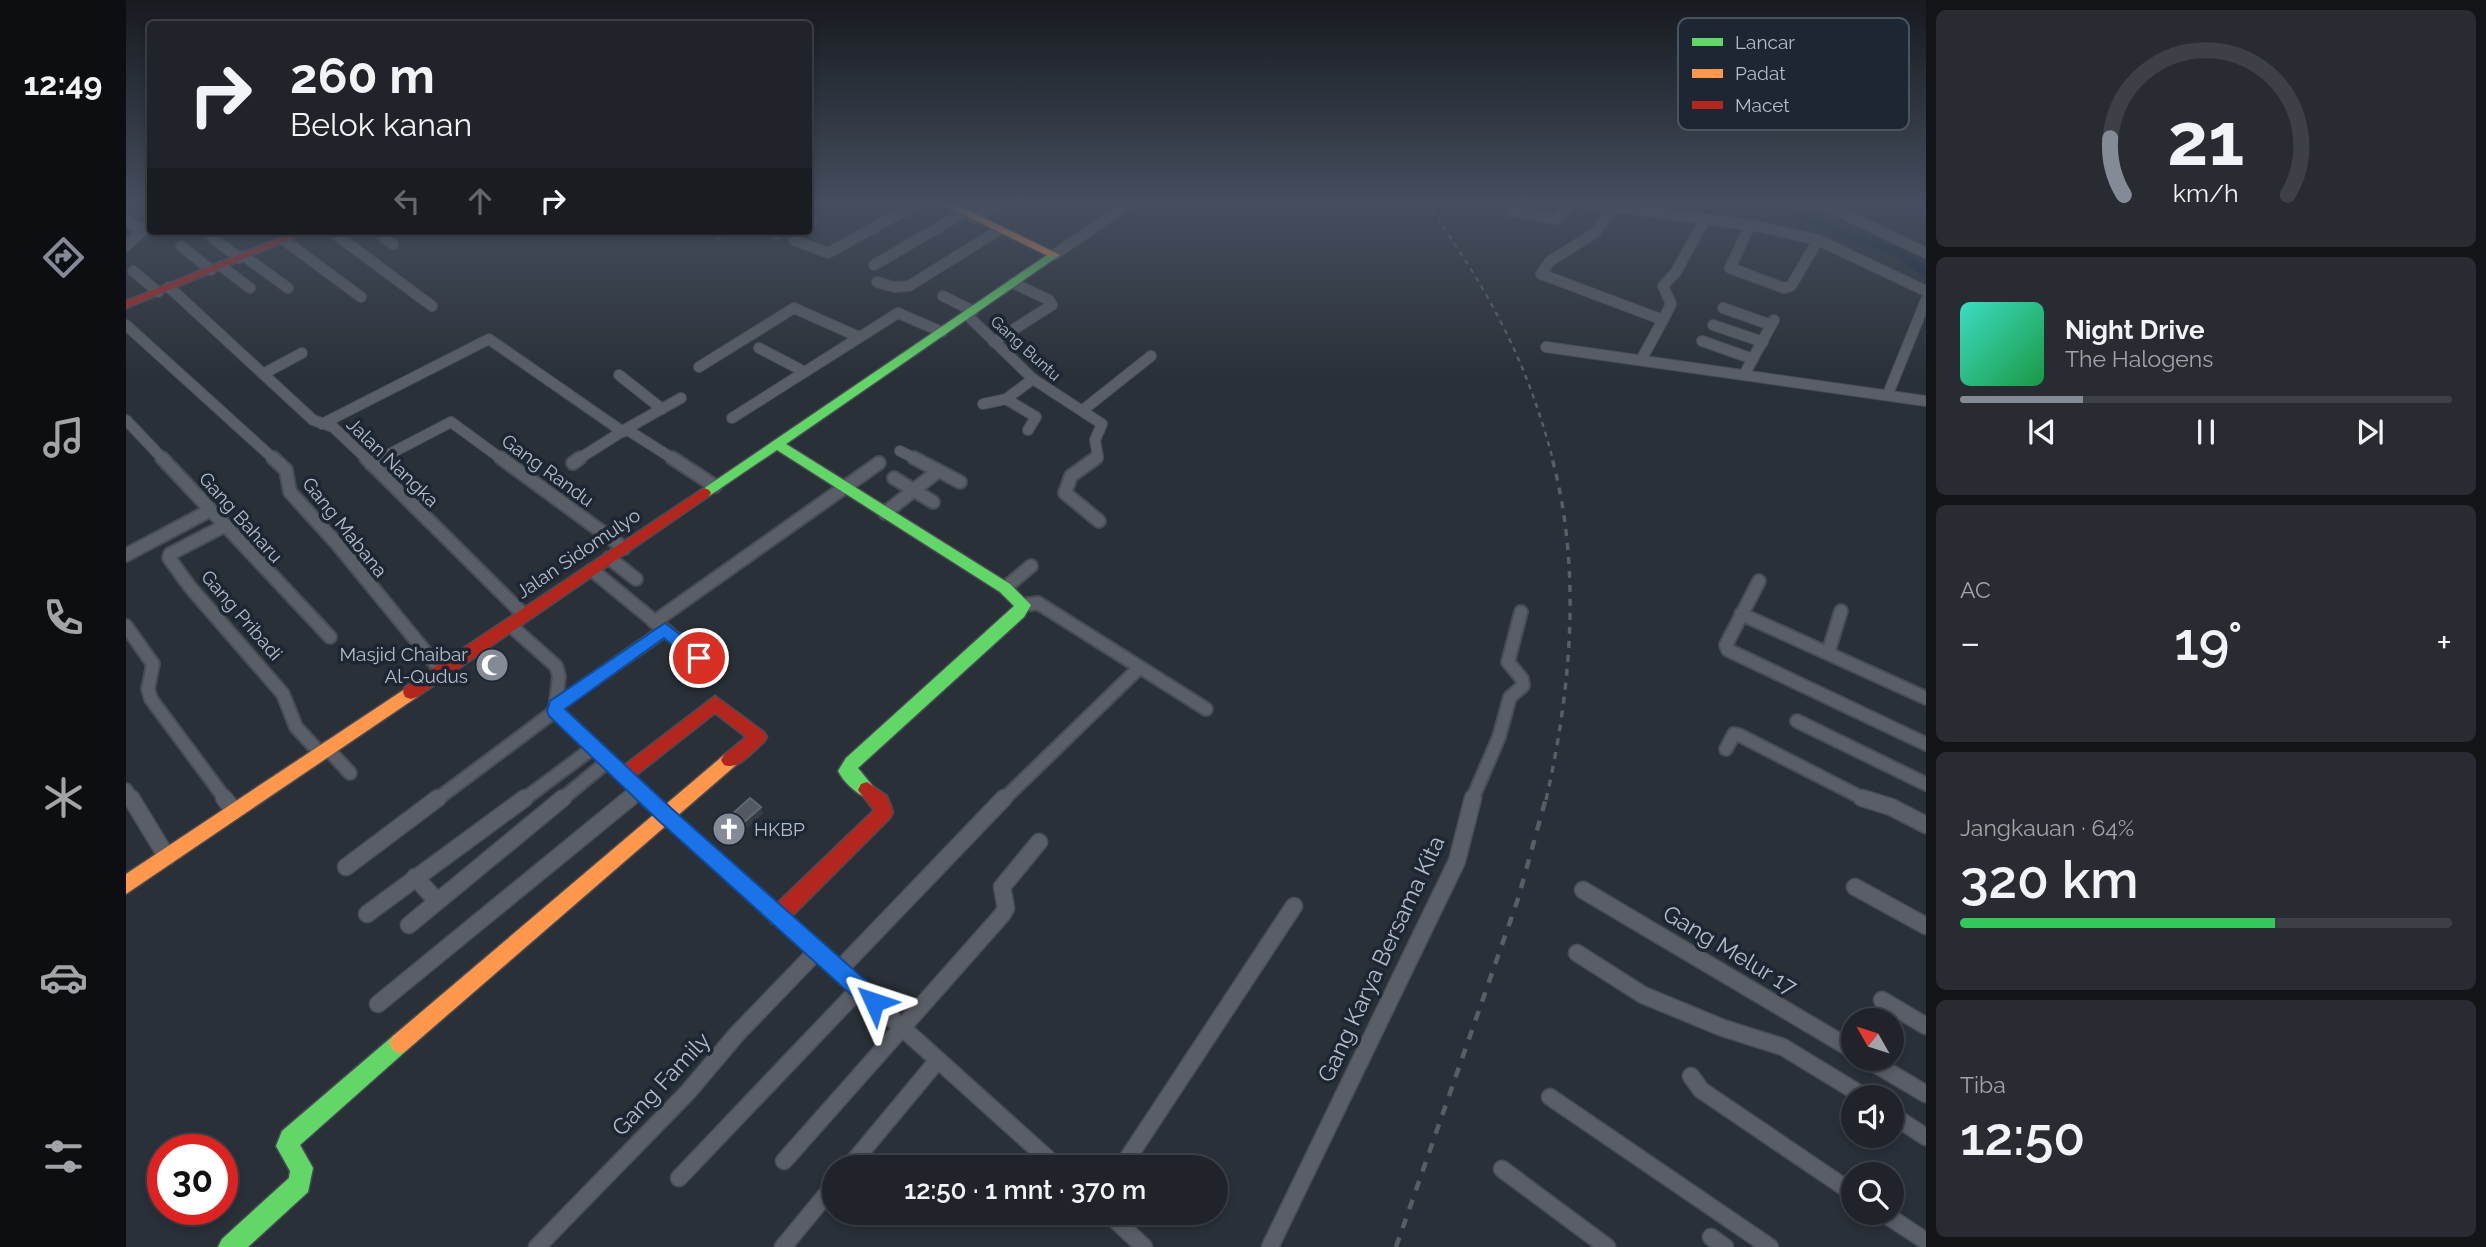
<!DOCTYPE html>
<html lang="id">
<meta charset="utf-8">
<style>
body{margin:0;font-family:Raleway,sans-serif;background:#282c32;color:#f1f3f6;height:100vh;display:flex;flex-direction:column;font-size:26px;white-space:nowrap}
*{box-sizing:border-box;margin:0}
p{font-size:23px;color:#a2a4a8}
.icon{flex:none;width:38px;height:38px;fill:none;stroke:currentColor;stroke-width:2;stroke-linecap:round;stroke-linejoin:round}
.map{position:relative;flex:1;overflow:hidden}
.drawer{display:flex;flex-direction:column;gap:10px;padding:10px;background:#121417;width:560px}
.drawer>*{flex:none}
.guide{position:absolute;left:21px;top:21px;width:665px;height:214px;border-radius:7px;box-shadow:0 4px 10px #0003,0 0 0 2px #3d4147;background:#20242a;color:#f1f3f6;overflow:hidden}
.needle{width:46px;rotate:309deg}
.fabs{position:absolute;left:1715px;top:1008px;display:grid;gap:14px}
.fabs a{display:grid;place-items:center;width:63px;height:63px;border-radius:50%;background:#20242a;box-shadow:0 4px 10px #0003,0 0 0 2px #3d4147;font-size:35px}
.speed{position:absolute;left:21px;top:1134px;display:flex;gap:14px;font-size:35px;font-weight:700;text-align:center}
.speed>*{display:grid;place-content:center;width:91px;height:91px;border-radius:50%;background:#20242a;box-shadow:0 4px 10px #0003,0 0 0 2px #3d4147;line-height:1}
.speed .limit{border:10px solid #d22;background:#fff;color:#111}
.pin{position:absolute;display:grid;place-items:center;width:60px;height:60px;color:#fff;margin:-30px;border:4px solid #fff;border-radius:50%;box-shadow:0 2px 7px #0007}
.me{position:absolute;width:77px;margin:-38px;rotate:312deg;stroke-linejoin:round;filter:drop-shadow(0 0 5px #0008)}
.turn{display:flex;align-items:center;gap:24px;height:147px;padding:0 28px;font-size:32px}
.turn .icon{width:91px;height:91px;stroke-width:2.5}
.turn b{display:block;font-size:49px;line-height:60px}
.lanes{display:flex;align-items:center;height:66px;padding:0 28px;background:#0003;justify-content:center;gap:35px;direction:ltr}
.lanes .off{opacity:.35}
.big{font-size:52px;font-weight:600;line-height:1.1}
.drawer .widget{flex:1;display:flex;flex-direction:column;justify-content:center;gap:10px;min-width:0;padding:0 24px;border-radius:10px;background:#282c32}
.drawer .dial{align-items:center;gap:0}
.dial svg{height:182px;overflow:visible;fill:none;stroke:#3d4147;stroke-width:7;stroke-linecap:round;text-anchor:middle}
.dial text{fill:#f1f3f6;stroke:none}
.song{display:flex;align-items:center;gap:21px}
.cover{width:84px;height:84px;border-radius:10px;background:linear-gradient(135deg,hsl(170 70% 55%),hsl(140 70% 35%))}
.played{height:7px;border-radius:4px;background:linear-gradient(90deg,#848b96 25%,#3d4147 25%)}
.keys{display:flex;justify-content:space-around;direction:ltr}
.heat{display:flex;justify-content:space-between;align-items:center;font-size:38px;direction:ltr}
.charge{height:10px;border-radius:5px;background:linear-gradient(90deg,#34c759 64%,#3d4147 0)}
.trip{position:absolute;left:696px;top:1155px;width:406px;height:70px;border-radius:35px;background:#20242a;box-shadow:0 4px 10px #0003,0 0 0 2px #3d4147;font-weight:600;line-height:70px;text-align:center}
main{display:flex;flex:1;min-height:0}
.tabs{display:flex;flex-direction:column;width:126px;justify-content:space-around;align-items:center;background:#0d0e11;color:#a2a4a8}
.tabs .icon{width:49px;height:49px}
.tabs .current{color:#848b96}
.tabs b{font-size:32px;color:#f1f3f6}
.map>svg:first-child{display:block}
</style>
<main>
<nav class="tabs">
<b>12:49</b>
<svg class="icon current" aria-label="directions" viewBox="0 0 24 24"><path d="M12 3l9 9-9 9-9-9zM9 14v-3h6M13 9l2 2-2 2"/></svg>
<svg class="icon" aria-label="music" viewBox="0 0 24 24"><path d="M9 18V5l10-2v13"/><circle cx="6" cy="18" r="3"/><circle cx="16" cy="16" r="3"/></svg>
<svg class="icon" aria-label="phone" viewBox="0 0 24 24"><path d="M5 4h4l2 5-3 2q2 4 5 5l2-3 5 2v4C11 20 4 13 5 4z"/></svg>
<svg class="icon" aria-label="climate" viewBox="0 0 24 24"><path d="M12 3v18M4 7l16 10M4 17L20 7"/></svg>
<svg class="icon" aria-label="car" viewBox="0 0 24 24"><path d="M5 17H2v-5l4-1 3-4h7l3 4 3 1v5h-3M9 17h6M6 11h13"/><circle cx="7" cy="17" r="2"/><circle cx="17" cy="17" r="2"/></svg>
<svg class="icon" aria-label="filters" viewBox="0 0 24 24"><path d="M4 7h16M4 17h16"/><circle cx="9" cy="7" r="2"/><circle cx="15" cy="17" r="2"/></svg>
</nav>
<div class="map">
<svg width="1800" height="1247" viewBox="0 0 1800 1247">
<rect width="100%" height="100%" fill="#2a3038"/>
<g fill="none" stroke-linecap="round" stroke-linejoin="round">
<path fill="#19273c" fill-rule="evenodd" d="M1597 202H1652L1671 206 1700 223 1776 249 1800 267V278L1766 255 1690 229 1662 212 1603 206Z"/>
<defs>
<g id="street-far2">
<path d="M1451 202 1631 226 1692 240 1800 291"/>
<path d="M1693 202 1800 253"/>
<path d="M1486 208 1469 233 1424 261 1415 274 1537 320 1515 360"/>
<path d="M1384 211 1430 219 1446 202"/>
<path d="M848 218 877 202"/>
<path d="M0 219 15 232"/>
<path d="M682 220 686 221"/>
<path d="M1624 225 1604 268 1658 288 1665 286 1692 240"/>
<path d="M78 231 113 258"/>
<path d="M205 231 306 306"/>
<path d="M250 231 267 244"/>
<path d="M589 231 593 233"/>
<path d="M644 231 651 234"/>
<path d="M158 240 235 297"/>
<path d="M668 240 702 253 794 202"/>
<path d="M0 246 24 224"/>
<path d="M55 246 85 270"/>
<path d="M928 255 1005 202"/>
<path d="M118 256 162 288"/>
<path d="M748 265 837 213"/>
<path d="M95 266 124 288"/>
<path d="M7 271 32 292"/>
<path d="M751 282 768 287 783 286 873 230"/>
<path d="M43 287 187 420 207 427 242 460"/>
<path d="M817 296 847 311"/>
<path d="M1597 308 1645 325"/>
<path d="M841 315 907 379 976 424 969 440 972 457 968 460"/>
<path d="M1537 320 1545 304 1537 286 1550 272 1579 219"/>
<path d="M0 325 149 460"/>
<path d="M1587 325 1637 342"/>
<path d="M1576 341 1627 359"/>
<path d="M868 342 926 305 923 300 887 283"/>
<path d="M1420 347 1800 401"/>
<path d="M633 348 679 372"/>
<path d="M573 367 668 308 733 337"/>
<path d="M1619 373 1648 320"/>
<path d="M137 374 176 353"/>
<path d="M493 375 536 409"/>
<path d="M1762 394 1800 300"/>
<path d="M880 399 910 417 902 430"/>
<path d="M857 404 880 399 907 379"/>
<path d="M957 410 1025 356"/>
<path d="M606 418 772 313 816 332"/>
<path d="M0 420 38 460"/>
<path d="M196 424 363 339 497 432"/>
<path d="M774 451 792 460"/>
<path d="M252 460 325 422 377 460"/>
<path d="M451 460 500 429"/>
<path d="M549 460 500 429 555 398"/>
</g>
<g id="street-far1">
<path d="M36 458 204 637"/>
<path d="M147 458 160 470 164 492 212 545 316 672"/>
<path d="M240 458 398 615"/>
<path d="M375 458 498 548"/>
<path d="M546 458 589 486"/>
<path d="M788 458 834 482"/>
<path d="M970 458 945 476 939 493 973 521"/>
<path d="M447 463 454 458"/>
<path d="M245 464 256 458"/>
<path d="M768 478 807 502"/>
<path d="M759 513 812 471"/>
<path d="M100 525 44 554 43 558 64 587 157 694 170 727 194 753"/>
<path d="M0 555 83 511"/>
<path d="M483 558 510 579"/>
<path d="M466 570 573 658"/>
<path d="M1633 581 1600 645 1602 650 1800 744"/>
<path d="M879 588 905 566"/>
<path d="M897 605 912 603 1080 709"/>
<path d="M1615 614 1800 698"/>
<path d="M528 622 753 463"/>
<path d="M384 625 430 666 433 676 429 711 523 800"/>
<path d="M0 626 27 664 22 689 25 699 100 800"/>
<path d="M1702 653 1715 611"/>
<path d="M430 706 539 630"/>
<path d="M1671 721 1800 784"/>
<path d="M201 748 224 773"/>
<path d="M1600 749 1608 734 1613 735 1740 800"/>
<path d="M0 790 6 800"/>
<path d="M310 800 429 711"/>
<path d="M397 800 467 748"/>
<path d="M435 800 482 761"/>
<path d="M502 800 514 790"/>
<path d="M877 800 1013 668"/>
<path d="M1346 800 1373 737 1384 697 1397 686 1396 679 1382 662 1395 612"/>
</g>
<g id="street">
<path d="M5 798 41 857"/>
<path d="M98 798 108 811"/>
<path d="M521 798 931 1167"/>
<path d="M1736 798 1765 807 1800 825"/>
<path d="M220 867 312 798"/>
<path d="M289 877 310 900"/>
<path d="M1729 887 1800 926"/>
<path d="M1457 890 1727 1050"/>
<path d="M241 914 399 798"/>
<path d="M283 925 437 798"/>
<path d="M1451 953 1517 995 1597 1028 1657 1047 1739 1097"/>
<path d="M713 970 878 798"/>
<path d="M1756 1000 1800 1026"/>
<path d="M252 1004 504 798"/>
<path d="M1741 1059 1800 1094"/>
<path d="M1565 1076 1575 1090 1727 1193"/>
<path d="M1424 1097 1644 1247"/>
<path d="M1766 1115 1800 1137"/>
<path d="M658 1161 876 915 880 908 876 887 913 842"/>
<path d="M723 1167 812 1060"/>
<path d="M996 1167 1168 906"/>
<path d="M1376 1169 1481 1247"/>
<path d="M553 1178 734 988"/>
<path d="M982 1213 1018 1247"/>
<path d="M1757 1213 1800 1241"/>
<path d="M1585 1237 1599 1247"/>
<path d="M411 1247 562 1092 611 1034 691 951"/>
<path d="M657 1247 709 1184"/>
<path d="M1144 1247 1331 861 1347 798"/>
</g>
<g id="fast">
<path d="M924 253 934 255 660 444 884 584 905 605 898 617 732 768 750 790 747 796 741 798C730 794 717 781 712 771L720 758 888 606 874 592 651 450 583 496H573L571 493Z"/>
<path d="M274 1032 281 1036 285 1043 281 1050 174 1145 187 1168 182 1192 122 1247H92L96 1239 163 1178 164 1171 150 1146 156 1131 267 1036Z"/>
</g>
<g id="slow">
<path d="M812 202H825L934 255 924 257Z"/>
<path d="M285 685 291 687 293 692 291 697 0 894V874Z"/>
<path d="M604 752 610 755 613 760 610 765 281 1050 274 1054 267 1050 263 1043 267 1036 598 755Z"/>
</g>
<g id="jam">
<path d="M170 231H184L0 308V301Z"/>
<path d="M578 488 583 490 585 493 583 496 291 697 285 699 279 697 277 692 279 687Z"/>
<path d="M589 696 638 732 641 737 638 742C627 751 612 771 598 765L595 760 598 755 620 737 589 713 504 780 498 783 492 780 489 775 492 770Z"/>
<path d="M741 782 761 796 767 812 764 818 659 923 652 925 645 923 642 916 645 909 748 810 732 790 735 784Z"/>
</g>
</defs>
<use href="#street-far2" stroke="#484c55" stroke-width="12"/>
<use href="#street-far1" stroke="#484c55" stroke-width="16"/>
<use href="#street" stroke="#484c55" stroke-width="19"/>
<use href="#fast" stroke="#484c55" stroke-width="3"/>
<use href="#slow" stroke="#484c55" stroke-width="3"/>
<use href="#jam" stroke="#484c55" stroke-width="3"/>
<use href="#street-far2" stroke="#5a5e66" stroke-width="10"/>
<use href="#street-far1" stroke="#5a5e66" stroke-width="12"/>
<use href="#street" stroke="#5a5e66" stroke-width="16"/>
<use href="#fast" fill="#63d668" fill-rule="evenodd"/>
<use href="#slow" fill="#ff974d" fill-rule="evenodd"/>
<use href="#jam" fill="#b3261e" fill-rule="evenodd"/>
<path stroke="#595d64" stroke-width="2.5" stroke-dasharray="5 5" stroke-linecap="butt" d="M1300 202C1362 290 1399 355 1427 460"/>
<path stroke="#595d64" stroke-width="3.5" stroke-dasharray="7 7" stroke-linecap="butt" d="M1420 800C1445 690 1456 568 1426 458"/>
<path stroke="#595d64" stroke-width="4.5" stroke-dasharray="10 10" stroke-linecap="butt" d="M1270 1247 1392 899 1420 798"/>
</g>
<path fill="#474c55" d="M637 813 608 840 597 831 594 825Z"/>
<path fill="#373c44" d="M635 807 637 813 608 840 605 834Z"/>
<path fill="#535861" stroke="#626872" stroke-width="2" d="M624 798 635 807 605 834 594 825Z"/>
<linearGradient id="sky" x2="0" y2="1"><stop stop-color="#171a1f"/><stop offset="0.54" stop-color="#444e5e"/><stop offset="1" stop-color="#444e5e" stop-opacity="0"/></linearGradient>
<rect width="1800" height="377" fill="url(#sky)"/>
<path fill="#1a73e8" stroke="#114b97" stroke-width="2" d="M539 623 579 654V663H567L538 638 439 709 545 808 755 994 759 1002 755 1009 748 1012 741 1009 532 820 423 716 421 711 424 701Z"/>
<defs>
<symbol id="mosque-disc" viewBox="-11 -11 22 22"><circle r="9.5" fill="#848b96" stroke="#1d2633"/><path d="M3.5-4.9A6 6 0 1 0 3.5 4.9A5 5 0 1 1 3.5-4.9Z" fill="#fff"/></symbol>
<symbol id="church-disc" viewBox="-11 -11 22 22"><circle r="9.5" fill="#848b96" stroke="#1d2633"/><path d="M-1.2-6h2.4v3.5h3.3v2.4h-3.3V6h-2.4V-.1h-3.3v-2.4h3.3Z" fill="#fff"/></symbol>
</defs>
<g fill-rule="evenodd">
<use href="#mosque-disc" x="347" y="646" width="38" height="38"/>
<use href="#church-disc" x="584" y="810" width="38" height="38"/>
</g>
<g text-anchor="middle" stroke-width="7" stroke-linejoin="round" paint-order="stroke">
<g font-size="16" fill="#b4bcc9" stroke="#1d2633">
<text transform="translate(900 348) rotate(42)" y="6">Gang Buntu</text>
</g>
<g font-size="19" fill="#b4bcc9" stroke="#1d2633">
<text transform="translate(267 462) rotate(44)" y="7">Jalan Nangka</text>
<text transform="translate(422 470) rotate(36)" y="7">Gang Randu</text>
<text transform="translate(115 517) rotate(48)" y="7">Gang Baharu</text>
<text transform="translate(219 527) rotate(51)" y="7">Gang Mabana</text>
<text transform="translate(452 553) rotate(-34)" y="7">Jalan Sidomulyo</text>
<text transform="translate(116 615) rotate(49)" y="7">Gang Pribadi</text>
</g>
<g font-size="19" fill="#b4bcc9" stroke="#1d2633" text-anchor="end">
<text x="342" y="661">Masjid Chaibar<tspan x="342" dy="22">Al-Qudus</tspan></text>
<text x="628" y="836" text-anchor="start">HKBP</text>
</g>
<g font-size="23" fill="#b4bcc9" stroke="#1d2633">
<text transform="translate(1604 950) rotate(31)" y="8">Gang Melur 17</text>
<text transform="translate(1255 959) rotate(-65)" y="8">Gang Karya Bersama Kita</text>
<text transform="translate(535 1084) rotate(-47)" y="8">Gang Family</text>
</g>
</g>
<rect x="1552" y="18" width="231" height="112" rx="10" fill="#1d2633" stroke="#4a5360" stroke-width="2"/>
<rect x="1566" y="38" width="31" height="8" fill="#63d668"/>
<rect x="1566" y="69" width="31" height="9" fill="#ff974d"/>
<rect x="1566" y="101" width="31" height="8" fill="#b3261e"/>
<g font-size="19" fill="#b4bcc9">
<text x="1609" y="49">Lancar</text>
<text x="1609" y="80">Padat</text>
<text x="1609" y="112">Macet</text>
</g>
</svg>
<div class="fabs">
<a><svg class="needle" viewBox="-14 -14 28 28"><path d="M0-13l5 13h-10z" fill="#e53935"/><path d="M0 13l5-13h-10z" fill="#a2a4a8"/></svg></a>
<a><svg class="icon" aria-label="sound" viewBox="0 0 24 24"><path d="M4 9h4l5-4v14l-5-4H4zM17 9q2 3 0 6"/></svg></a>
<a><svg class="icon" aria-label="search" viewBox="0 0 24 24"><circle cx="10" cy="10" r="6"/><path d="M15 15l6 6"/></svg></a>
</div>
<div class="speed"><div class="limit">30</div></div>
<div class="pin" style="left:573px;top:658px;background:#d93025"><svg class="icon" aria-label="arrive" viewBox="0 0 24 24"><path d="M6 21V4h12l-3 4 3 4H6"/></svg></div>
<svg class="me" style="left:748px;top:1002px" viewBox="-20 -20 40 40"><path d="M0-17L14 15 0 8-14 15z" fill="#1a73e8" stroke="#fff" stroke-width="4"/></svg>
<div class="trip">12:50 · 1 mnt · 370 m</div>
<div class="guide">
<div class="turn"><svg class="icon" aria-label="right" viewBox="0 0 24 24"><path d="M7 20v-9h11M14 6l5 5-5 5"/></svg><div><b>260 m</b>Belok kanan</div></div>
<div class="lanes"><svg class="icon off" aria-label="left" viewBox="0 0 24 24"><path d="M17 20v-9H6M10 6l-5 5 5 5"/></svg><svg class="icon off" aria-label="ahead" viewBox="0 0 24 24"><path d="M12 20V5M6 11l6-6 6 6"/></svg><svg class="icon" aria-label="right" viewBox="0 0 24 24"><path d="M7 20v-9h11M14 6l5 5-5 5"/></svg></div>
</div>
</div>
<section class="drawer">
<div class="widget dial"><svg viewBox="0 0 100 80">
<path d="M14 69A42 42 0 1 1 86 69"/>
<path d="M14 69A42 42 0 0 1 8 44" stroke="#848b96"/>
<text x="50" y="56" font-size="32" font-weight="700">21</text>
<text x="50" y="72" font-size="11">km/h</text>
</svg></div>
<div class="widget">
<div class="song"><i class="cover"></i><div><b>Night Drive</b><p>The Halogens</p></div></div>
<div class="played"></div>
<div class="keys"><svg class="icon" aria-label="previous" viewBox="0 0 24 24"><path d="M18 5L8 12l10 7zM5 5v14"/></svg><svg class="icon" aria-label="pause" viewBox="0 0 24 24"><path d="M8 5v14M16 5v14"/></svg><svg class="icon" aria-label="next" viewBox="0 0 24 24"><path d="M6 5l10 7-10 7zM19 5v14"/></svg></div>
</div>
<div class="widget"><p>AC</p>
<div class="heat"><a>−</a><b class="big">19°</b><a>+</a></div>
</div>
<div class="widget"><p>Jangkauan · 64%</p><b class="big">320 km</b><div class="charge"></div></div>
<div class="widget"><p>Tiba</p><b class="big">12:50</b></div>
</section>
</main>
